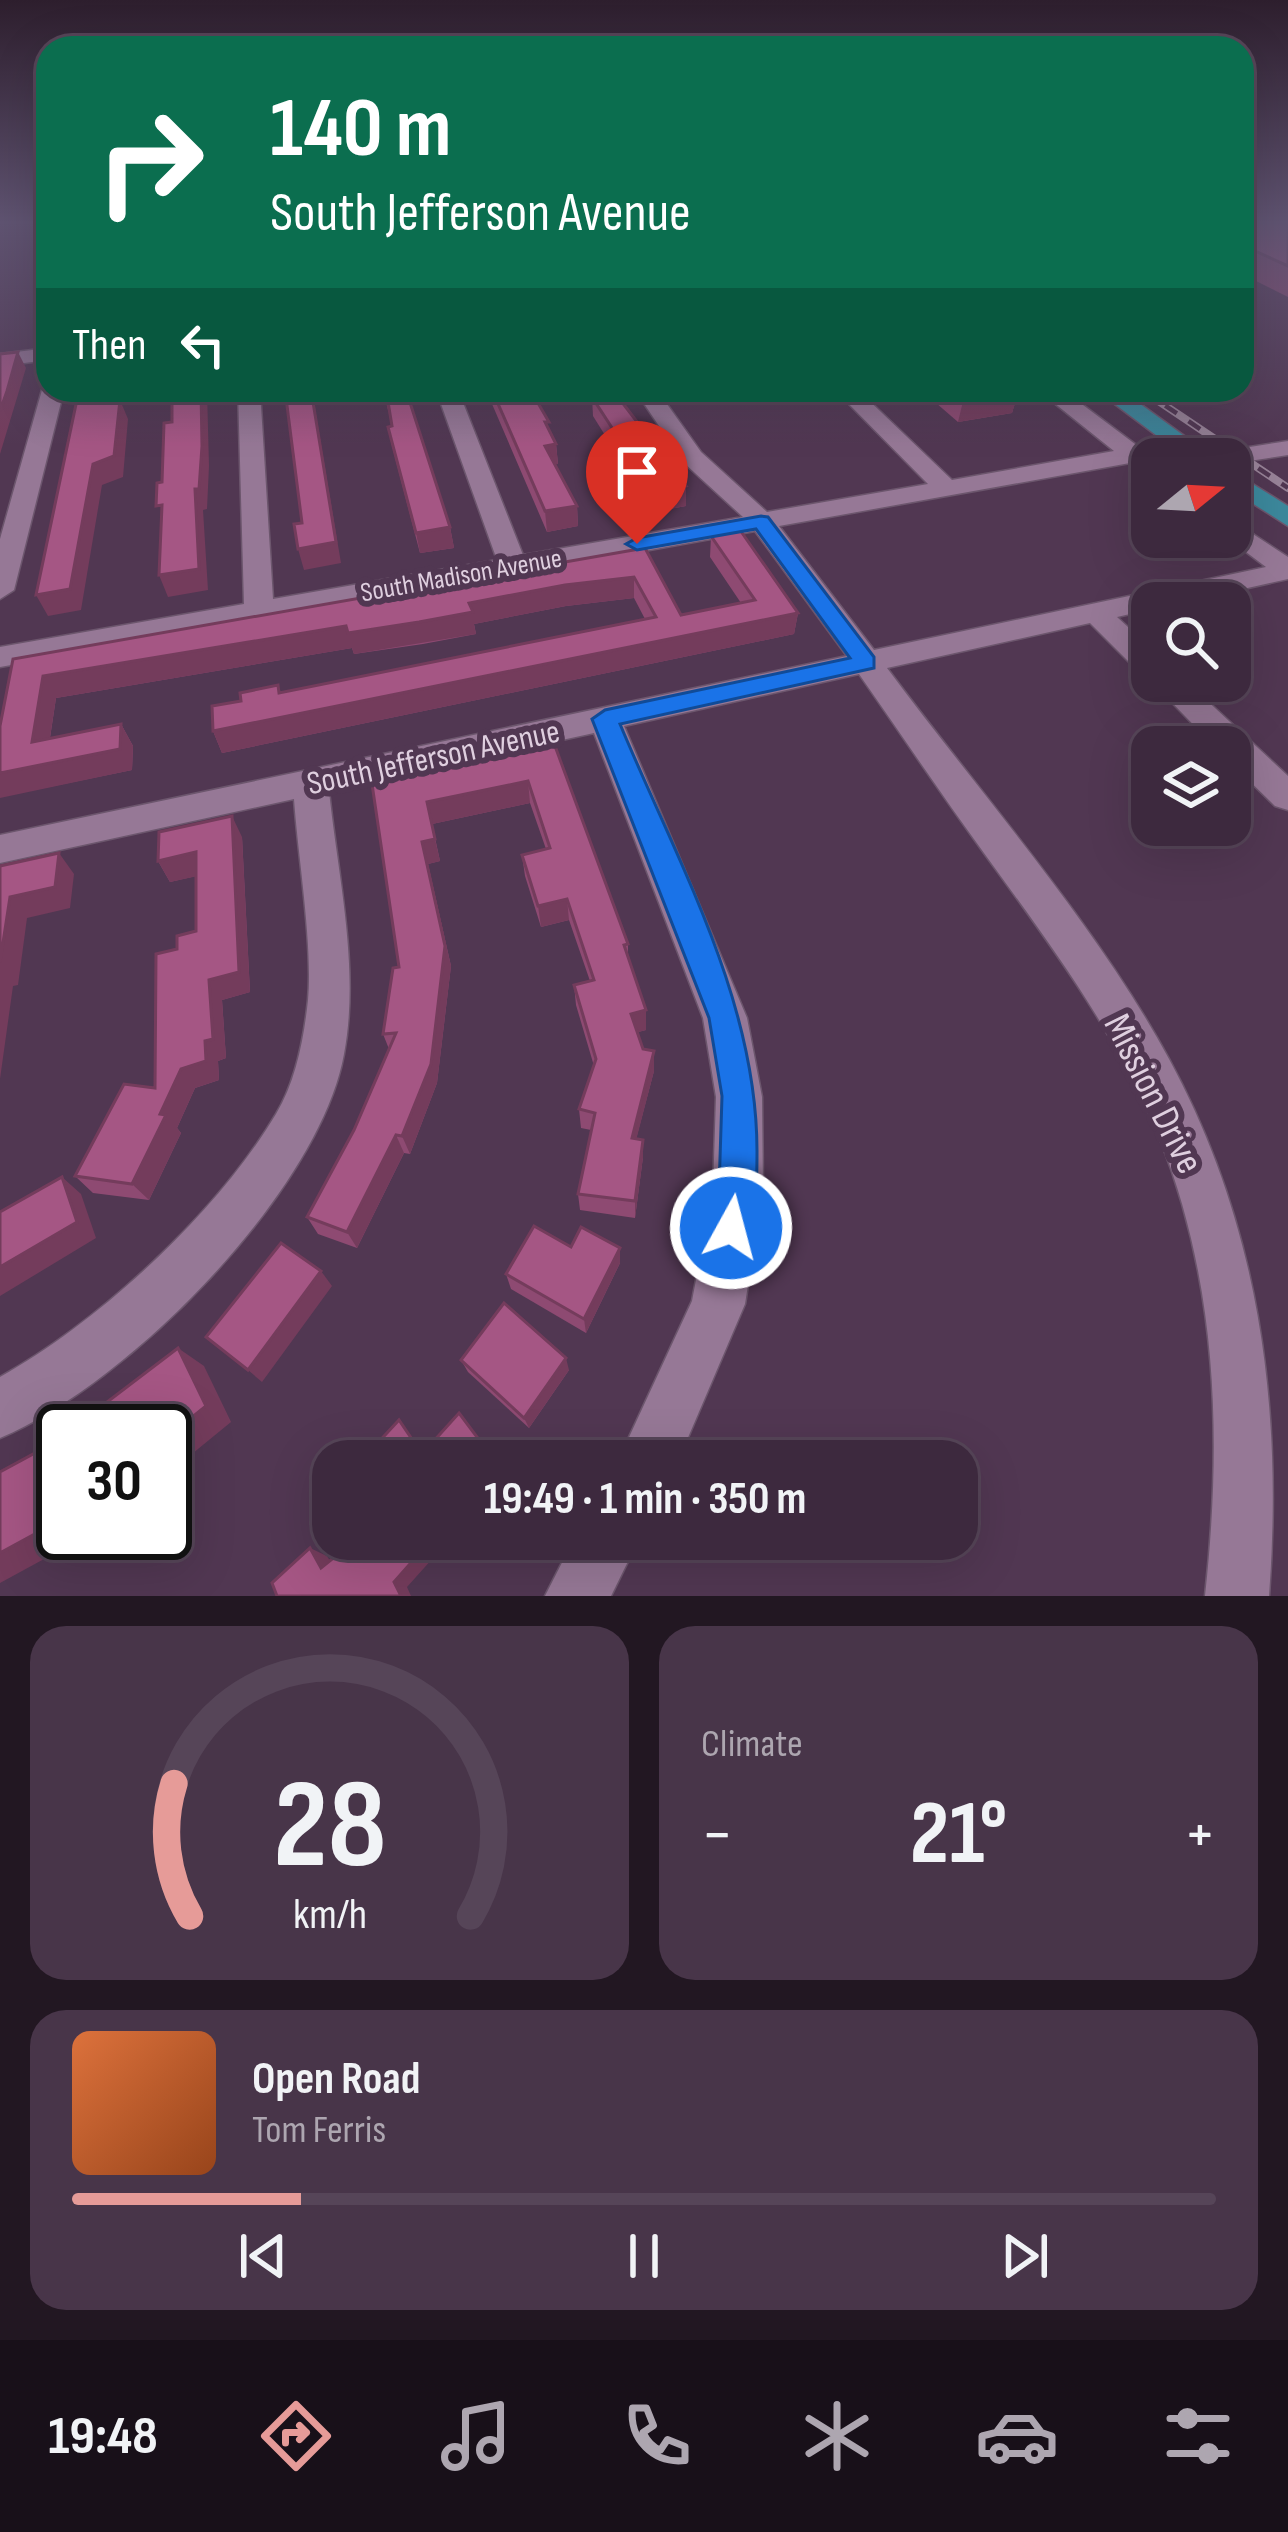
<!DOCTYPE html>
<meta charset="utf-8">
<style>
body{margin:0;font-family:"Sofia Sans Condensed",sans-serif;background:#483549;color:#f1f3f6;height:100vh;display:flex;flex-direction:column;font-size:45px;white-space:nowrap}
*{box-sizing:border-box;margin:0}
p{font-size:39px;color:#ada6b0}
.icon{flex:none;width:66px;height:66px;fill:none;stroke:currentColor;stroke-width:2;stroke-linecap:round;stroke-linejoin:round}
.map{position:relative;height:1596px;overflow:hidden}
.sheet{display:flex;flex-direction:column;gap:30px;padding:30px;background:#221722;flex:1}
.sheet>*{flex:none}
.top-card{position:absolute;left:36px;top:36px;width:1218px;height:366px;border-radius:36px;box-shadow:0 12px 48px #0002,0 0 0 3px #564558;background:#0b6e4f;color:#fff;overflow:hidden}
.needle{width:78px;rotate:72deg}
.tools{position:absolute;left:1131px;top:438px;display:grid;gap:24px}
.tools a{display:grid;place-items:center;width:120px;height:120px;border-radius:24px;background:#3d293e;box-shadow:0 12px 48px #0002,0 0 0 3px #564558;font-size:60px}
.speed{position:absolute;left:36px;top:1404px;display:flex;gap:24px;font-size:60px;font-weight:700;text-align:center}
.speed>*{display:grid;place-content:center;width:156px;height:156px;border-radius:50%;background:#3d293e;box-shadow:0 12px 48px #0002,0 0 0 3px #564558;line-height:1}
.speed .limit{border:6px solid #111;border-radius:18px;background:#fff;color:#111}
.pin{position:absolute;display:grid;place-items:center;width:102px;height:102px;color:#fff;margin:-123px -51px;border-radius:50% 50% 50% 0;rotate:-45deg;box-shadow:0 0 12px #0007}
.pin .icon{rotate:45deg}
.me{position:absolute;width:132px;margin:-66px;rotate:7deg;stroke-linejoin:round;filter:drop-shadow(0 0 9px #0008)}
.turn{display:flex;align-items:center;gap:42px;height:252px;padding:0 36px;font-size:54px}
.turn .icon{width:156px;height:156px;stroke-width:2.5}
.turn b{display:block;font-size:84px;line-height:102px}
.then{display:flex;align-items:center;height:114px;padding:0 36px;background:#0003;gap:24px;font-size:45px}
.big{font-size:90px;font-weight:700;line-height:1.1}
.sheet .card{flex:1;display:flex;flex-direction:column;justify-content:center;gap:18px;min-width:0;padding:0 42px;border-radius:36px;background:#483549}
.sheet .dial{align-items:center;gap:0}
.dial svg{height:312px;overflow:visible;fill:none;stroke:#564558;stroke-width:7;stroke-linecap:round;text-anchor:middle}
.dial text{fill:#f1f3f6;stroke:none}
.song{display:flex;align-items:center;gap:36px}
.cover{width:144px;height:144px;border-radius:18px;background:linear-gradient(135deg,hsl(20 70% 55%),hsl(20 70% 35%))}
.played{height:12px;border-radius:6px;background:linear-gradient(90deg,#e69b98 20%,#564558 20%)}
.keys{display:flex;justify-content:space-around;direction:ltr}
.heat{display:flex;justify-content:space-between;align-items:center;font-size:66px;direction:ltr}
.sheet .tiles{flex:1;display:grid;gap:30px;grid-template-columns:1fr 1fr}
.card:last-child{grid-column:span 2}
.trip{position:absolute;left:312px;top:1440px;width:666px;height:120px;border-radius:36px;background:#3d293e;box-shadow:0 12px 48px #0002,0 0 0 3px #564558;font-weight:700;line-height:120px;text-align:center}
.menu{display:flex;height:192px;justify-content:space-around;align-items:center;background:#181019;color:#ada6b0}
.menu .icon{width:84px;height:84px}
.menu .selected{color:#e69b98}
.menu b{font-size:54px;color:#f1f3f6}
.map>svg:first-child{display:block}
</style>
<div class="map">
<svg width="1288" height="1596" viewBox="0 0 1288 1596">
<rect width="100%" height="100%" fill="#513752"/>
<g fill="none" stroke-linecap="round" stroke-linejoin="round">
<defs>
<g id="minor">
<path d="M48 348V360L0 366V354Z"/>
<path d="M48 385V390H64L14 590 0 599V539L42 390Z"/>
<path d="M238 390H260L273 599 497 560 436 390H458L523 555 743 517 683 462 635 390H657L701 452 767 512 928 484 835 390H858L952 480 1114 451 1038 390H1063L1155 459 1152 470 1146 471 1130 463 779 526 874 650 1266 567 1226 537 1230 519 1288 557V579L1181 603H1152V609L1117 617 1152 649V677L1141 674 1090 623 887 668C979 792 1096 924 1169 1059 1260 1227 1283 1408 1269 1596H1205C1222 1441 1218 1286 1160 1139 1118 1035 1050 944 984 853 941 794 901 734 859 674L624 726 747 1018 762 1097 763 1190 745 1304 678 1461H618L692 1301 713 1190 716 1097 703 1018 594 733 329 791C338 877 360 969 344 1054 319 1192 127 1385 0 1438V1377C100 1321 217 1213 276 1114 296 1081 304 1038 308 1000 313 945 298 857 294 799L0 863V835L847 656 755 531 0 667V647L244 604Z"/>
<path d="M1288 441V455L1230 464V459H1206L1218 452Z"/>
<path d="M1151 681H1186L1288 776V810L1275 806 1230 762V747H1215Z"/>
<path d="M574 1539H639L611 1596H545Z"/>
</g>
<g id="major">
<path d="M1096 390H1121L1216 459H1188Z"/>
<path d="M1230 470 1288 506V526L1230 489Z"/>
</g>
</defs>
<use href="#minor" stroke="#6c566d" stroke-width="3"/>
<use href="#major" stroke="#6c566d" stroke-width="3"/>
<use href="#minor" fill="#967896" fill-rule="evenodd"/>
<use href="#major" fill="#3c889c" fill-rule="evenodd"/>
<defs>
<path id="rail" d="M1142 390 1288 488"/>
</defs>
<use href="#rail" stroke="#988398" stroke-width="8"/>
<use href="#rail" stroke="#513752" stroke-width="4.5" stroke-dasharray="14" stroke-linecap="butt"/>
</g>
<g fill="#8e4a72">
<path d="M1242 222 1288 223V297L1242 274Z"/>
<path d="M383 390H406L450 527 454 548 420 553 392 446 388 427 392 426Z"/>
<path d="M486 390H522L556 444 558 464H555L577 506 578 526 547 532Z"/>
<path d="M921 390H1019L1012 413 958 422Z"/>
<path d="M592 397 686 506 653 512 593 416Z"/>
<path d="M711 536 798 613 794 634 222 753 213 731 241 701 278 685 281 693 645 619 634 598 566 606 474 624 476 634 423 644 354 654 352 648 56 698 50 738 121 724 133 746 132 770 0 797V726L13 659 645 548 681 615 741 603 710 557Z"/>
<path d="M555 746 628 944V959L646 1010V1030L638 1032 643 1049 654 1051V1071L636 1139 643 1157 635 1218 580 1210 578 1194 591 1130 581 1128 579 1109 594 1066 576 1005 574 985 590 981 569 920 541 927 525 876 522 855 546 849 530 803 432 824 440 861 428 864 451 966 437 1083 410 1154 404 1153 357 1248 318 1234 307 1217 354 1130 389 1049 383 1034 399 967 372 784Z"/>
<path d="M242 837 250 992 222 1000 226 1058 218 1061 219 1080 195 1088 177 1128 181 1133 149 1200 93 1193 75 1176 155 1088 177 949 196 931V876L170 882 158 861Z"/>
<path d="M571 1247 620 1263 586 1333 511 1289 506 1274Z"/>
<path d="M461 1360 569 1370 529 1428 468 1372Z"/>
</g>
<g fill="#743c5c">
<path d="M18 352 26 368 0 454V411Z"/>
<path d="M104 390H114L110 422 102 402Z"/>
<path d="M165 390H176L179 400 169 401Z"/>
<path d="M201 390H207L209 466 207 509 203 510 208 590 168 597 159 575Z"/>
<path d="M311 390H312L341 563 304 570 298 549 336 542Z"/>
<path d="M984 390H1019L1012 413 958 422 965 393Z"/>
<path d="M120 400 128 419 123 477 102 485 81 610 48 616 36 595Z"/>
<path d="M556 444 558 464 547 466 545 446Z"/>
<path d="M686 486V506L653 512V491Z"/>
<path d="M577 506 578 526 547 532 545 511Z"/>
<path d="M450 527 454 548 420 553 416 533Z"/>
<path d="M634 577V598L566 606 474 624 476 634 354 654 352 648 56 698 46 763 121 724 133 746 132 770 0 798V773L32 742 43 676 565 585Z"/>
<path d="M798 613 794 634 222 753 213 731Z"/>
<path d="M528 781 530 803 432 824 427 802Z"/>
<path d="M232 816 242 837 250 992 222 1000 226 1058 218 1061 219 1080 195 1088 177 1128 181 1133 149 1200 132 1184 160 1114 181 1069 205 1041 209 980Z"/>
<path d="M435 839 440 861 428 864 451 966 437 1083 410 1154 402 1136 422 842Z"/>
<path d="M196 852 207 874 170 882 158 861Z"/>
<path d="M59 853 74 874 70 908 27 918 18 985 13 986 0 1079V962L10 897Z"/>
<path d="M567 899 569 920 541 927 538 906Z"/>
<path d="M646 1010V1030L631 1034V1014Z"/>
<path d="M654 1051V1071L632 1156V1138Z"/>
<path d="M396 1135 404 1153 357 1248 347 1232Z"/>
<path d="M643 1140V1157L635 1218V1201Z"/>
<path d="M62 1177 81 1194 96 1238 0 1296V1267Z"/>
<path d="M620 1248V1263L586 1333 584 1319Z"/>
<path d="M321 1271 332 1286 262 1382 248 1370Z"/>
<path d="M178 1348 204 1366 231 1422 165 1476V1439Z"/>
<path d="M566 1358 569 1370 529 1428 524 1418Z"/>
<path d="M48 1446 63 1452V1533L90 1534 0 1583V1553Z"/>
<path d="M432 1539H450L407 1587 411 1596H401L394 1582Z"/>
<path d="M310 1548 327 1556 338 1574 321 1568Z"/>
</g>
<g fill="#a55684" stroke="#743c5c" stroke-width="3">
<path d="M1242 222 1288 223V266L1242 245Z"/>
<path d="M18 352 7 391 0 411V354Z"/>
<path d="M79 390H104L102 402 120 400 114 456 93 464 70 589 36 595Z"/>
<path d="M172 390H201L202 446 199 489H195L199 569 159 575 162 505 156 506 157 483 162 482 164 423 172 422Z"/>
<path d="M285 390H311L336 542 298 549 294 524 302 523Z"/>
<path d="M386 390H406L450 527 416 533 388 427 392 426Z"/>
<path d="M492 390H522L525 395 538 403 549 422H545L556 444 545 446 577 506 545 511Z"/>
<path d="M615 393 686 486 653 491 592 397Z"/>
<path d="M740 530 798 613 213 731 212 706 241 701 240 693 278 685 279 693 656 617 634 577 565 585 469 603 473 612 419 622 348 633 346 626 43 676 32 742 121 724 120 749 0 773V726L13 659 645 548 681 615 755 600 711 536Z"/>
<path d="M555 746 628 944 624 945 646 1010 631 1014 643 1049 654 1051 632 1138 643 1140 635 1201 578 1194 595 1113 579 1109 596 1059 574 985 594 980 567 899 538 906 522 855 550 848 528 781 427 802 435 839 422 842 445 946 431 1064 402 1136 396 1135 347 1232 307 1217 354 1130 396 1033 383 1034 393 968 399 967 372 784Z"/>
<path d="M232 816 239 972 209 980 213 1039 205 1041 206 1061 181 1069 160 1114 166 1115 132 1184 75 1176 124 1084 155 1088 156 954 177 949V936L196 931V852L158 861 159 832Z"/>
<path d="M59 853 55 887 10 897 0 962V866Z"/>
<path d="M62 1177 77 1222 0 1267V1212Z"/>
<path d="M534 1226 571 1247 581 1227 620 1248 584 1319 506 1274Z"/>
<path d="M281 1243 321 1271 248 1370 206 1337Z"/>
<path d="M504 1303 566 1358 524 1418 461 1360Z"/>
<path d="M178 1348 206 1406 165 1439V1431H69Z"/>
<path d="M459 1413 495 1461H361L399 1420 422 1454Z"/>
<path d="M48 1446 55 1523 0 1553V1472Z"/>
<path d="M357 1539H432L394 1582 401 1596H277L272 1583 310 1548 321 1568Z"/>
</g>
<linearGradient id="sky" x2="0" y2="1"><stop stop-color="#2d1e2d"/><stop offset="0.5" stop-color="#5f5371"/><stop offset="1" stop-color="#5f5371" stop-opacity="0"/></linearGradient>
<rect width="1288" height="445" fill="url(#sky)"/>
<path fill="#1a73e8" stroke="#114b97" stroke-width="3" d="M761 516 768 517 874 657V668L620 724C677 861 757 1000 757 1151 757 1182 757 1213 745 1242L731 1248 718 1242 712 1228 719 1190 722 1096 709 1018 592 719 605 710 850 658 756 529 637 550 626 544 637 538Z"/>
<g text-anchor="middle" stroke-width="12" stroke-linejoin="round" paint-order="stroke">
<g font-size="27" fill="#dfcfdf" stroke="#513752">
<text transform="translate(461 575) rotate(-10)" y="9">South Madison Avenue</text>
</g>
<g font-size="33" fill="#dfcfdf" stroke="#513752">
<text transform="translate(433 756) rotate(-12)" y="12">South Jefferson Avenue</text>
</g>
<g font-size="39" fill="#dfcfdf" stroke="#513752">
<text transform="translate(1155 1093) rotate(63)" y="14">Mission Drive</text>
</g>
</g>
</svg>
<div class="tools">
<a><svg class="needle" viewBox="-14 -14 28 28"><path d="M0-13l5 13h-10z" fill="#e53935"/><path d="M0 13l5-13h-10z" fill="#ada6b0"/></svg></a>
<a><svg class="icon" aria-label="search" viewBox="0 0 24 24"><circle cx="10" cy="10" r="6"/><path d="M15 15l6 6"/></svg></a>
<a><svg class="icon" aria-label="layers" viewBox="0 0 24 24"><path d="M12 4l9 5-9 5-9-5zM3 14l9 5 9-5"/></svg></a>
</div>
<div class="speed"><div class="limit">30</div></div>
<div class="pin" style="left:637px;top:544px;background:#d93025"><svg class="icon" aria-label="arrive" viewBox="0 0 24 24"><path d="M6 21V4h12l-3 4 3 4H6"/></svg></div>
<svg class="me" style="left:731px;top:1228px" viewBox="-20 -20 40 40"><circle r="17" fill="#1a73e8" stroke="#fff" stroke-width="3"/><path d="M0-11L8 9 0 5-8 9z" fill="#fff"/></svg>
<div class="trip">19:49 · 1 min · 350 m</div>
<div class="top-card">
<div class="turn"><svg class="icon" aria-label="right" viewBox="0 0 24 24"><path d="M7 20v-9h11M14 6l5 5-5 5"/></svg><div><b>140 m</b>South Jefferson Avenue</div></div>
<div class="then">Then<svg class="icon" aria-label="left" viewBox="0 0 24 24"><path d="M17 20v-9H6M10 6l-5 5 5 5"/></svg></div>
</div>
</div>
<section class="sheet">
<div class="tiles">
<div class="card dial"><svg viewBox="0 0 100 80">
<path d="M14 69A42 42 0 1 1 86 69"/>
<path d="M14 69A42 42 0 0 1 10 35" stroke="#e69b98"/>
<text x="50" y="56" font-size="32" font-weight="700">28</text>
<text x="50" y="72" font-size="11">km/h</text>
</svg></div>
<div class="card"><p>Climate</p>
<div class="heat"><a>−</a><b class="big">21°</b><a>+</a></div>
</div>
<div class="card">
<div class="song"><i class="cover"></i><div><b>Open Road</b><p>Tom Ferris</p></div></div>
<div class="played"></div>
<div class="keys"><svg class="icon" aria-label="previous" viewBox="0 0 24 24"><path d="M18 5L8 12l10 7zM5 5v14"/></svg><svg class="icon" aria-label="pause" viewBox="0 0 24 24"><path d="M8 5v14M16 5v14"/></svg><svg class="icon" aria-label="next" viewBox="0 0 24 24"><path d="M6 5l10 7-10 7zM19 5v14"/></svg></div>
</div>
</div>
</section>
<nav class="menu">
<b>19:48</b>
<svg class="icon selected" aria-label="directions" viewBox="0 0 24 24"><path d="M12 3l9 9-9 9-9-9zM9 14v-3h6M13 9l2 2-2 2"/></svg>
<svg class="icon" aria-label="music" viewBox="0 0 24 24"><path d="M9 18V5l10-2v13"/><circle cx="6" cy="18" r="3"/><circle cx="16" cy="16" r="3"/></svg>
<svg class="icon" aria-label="phone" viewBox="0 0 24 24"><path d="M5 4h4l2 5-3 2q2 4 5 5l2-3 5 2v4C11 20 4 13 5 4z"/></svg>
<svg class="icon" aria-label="climate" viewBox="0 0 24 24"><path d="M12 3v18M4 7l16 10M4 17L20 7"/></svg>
<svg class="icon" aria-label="car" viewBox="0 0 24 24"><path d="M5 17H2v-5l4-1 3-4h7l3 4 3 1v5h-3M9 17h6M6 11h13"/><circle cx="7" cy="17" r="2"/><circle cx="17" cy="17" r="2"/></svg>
<svg class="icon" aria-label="filters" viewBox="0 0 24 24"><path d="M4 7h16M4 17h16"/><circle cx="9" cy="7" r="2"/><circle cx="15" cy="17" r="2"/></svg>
</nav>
